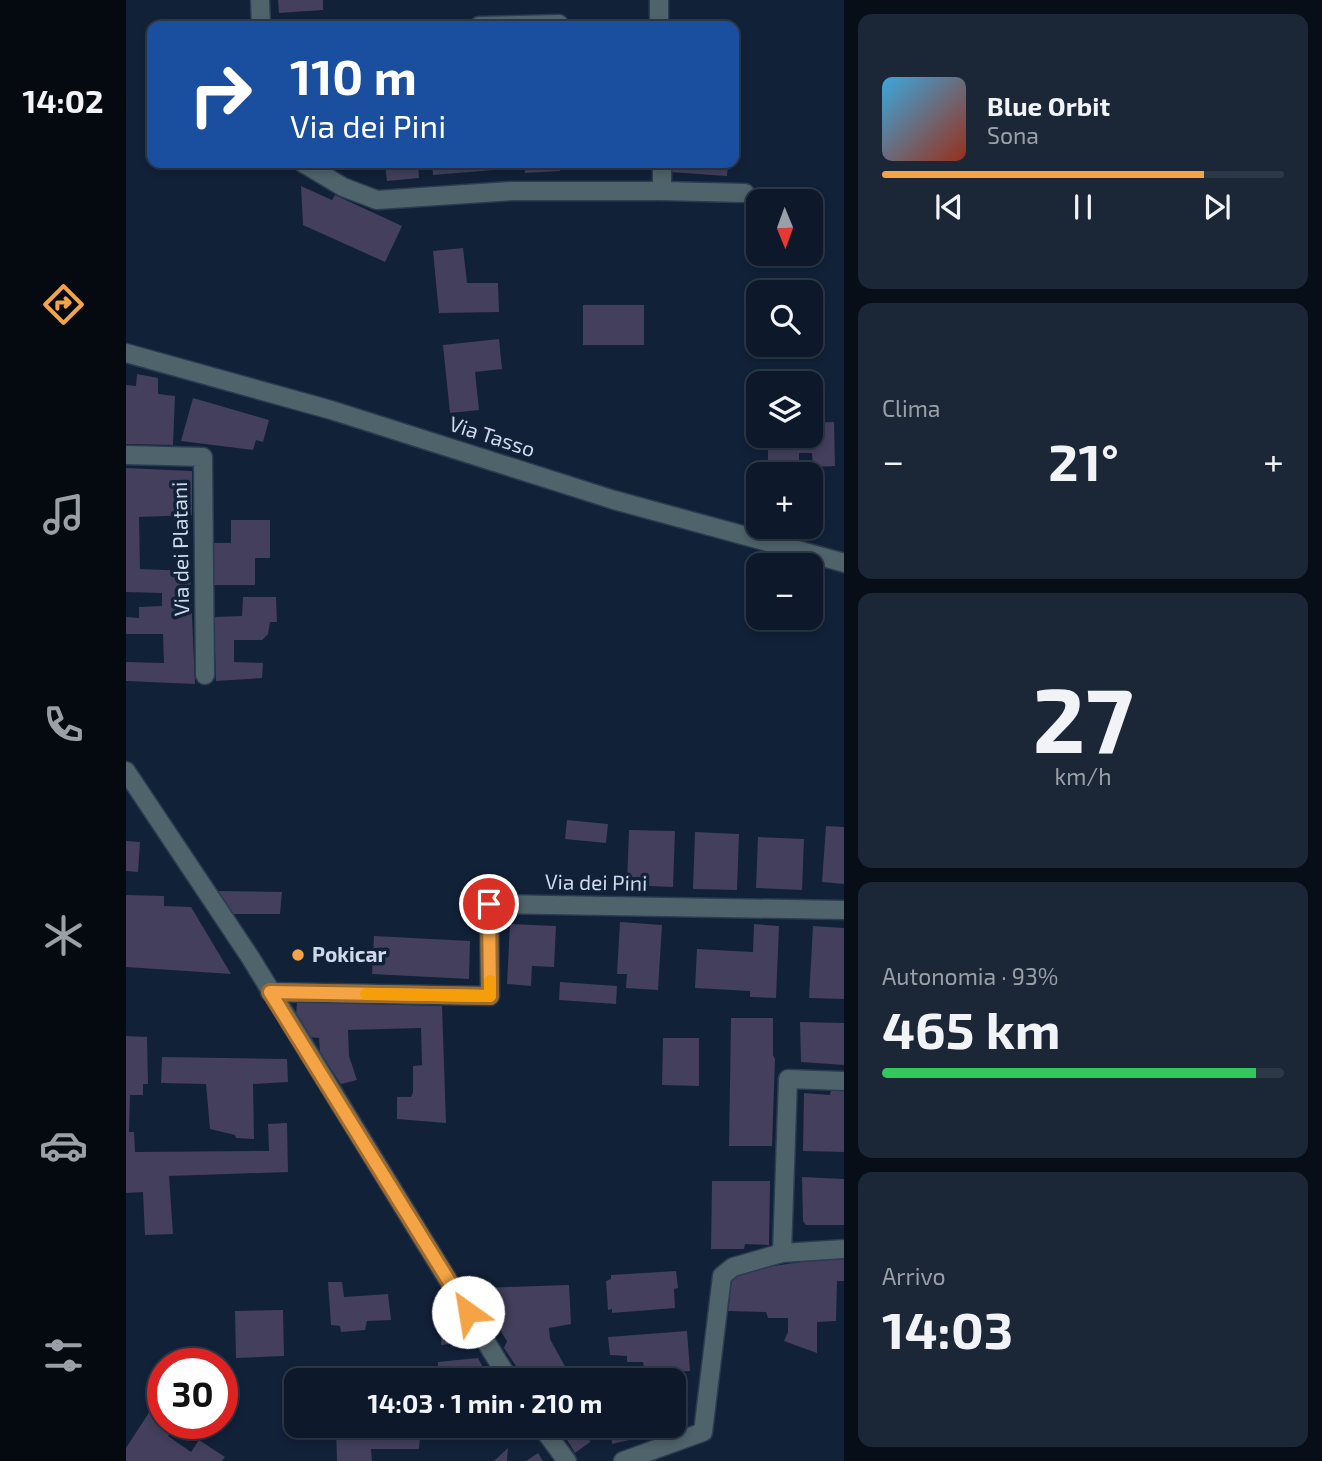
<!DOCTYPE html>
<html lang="it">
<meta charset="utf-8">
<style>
body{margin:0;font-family:"Exo 2",sans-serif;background:#1b2636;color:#f1f3f6;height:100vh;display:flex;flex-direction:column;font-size:26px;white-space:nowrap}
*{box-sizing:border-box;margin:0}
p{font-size:23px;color:#9aa0a8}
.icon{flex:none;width:38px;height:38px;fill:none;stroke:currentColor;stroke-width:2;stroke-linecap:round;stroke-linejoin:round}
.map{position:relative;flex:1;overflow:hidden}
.details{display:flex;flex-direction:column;gap:14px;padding:14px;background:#070e17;width:478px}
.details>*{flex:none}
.top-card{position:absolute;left:21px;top:21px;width:592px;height:147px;border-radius:14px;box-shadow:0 4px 10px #0003,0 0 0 2px #2d3847;background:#1a4fa0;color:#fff;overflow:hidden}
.needle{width:46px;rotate:179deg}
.fabs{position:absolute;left:620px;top:189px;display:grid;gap:14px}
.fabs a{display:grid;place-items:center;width:77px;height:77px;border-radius:14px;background:#0d192a;box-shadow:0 4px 10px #0003,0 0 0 2px #2d3847;font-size:35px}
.speed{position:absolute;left:21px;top:1348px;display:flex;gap:14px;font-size:35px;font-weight:700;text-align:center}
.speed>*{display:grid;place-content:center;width:91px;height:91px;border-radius:50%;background:#0d192a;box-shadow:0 4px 10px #0003,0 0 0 2px #2d3847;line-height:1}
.speed .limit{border:10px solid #d22;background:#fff;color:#111}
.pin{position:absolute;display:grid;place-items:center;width:60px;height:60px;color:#fff;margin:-30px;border:4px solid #fff;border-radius:50%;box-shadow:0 2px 7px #0007}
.me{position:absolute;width:77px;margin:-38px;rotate:328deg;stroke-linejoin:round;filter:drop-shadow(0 0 5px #0008)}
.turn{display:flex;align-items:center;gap:24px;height:147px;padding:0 28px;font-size:32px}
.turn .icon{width:91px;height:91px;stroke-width:2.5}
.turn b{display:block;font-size:49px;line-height:60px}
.big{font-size:52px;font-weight:700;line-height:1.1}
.details .widget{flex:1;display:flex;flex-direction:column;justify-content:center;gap:10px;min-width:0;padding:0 24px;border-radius:14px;background:#1b2636}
.details .dial{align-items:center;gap:0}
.dial b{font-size:91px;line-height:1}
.song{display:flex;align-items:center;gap:21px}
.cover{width:84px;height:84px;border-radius:10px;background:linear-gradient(135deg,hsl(200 70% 55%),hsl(10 70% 35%))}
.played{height:7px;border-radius:4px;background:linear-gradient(90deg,#f4a444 80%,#2d3847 80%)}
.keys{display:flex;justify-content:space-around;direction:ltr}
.heat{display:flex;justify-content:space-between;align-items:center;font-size:38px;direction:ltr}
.charge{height:10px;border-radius:5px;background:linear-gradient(90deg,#34c759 93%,#2d3847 0)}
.trip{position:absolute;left:158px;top:1368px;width:402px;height:70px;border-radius:14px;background:#0d192a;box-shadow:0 4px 10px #0003,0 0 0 2px #2d3847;font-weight:700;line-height:70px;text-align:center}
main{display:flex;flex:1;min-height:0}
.dock{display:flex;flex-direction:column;width:126px;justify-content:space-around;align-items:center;background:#050a11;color:#9aa0a8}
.dock .icon{width:49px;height:49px}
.dock .active{color:#f4a444}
.dock b{font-size:32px;color:#f1f3f6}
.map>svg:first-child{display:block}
</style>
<main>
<nav class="dock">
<b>14:02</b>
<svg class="icon active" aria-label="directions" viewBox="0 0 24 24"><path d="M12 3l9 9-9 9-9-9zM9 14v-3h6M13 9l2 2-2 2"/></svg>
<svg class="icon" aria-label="music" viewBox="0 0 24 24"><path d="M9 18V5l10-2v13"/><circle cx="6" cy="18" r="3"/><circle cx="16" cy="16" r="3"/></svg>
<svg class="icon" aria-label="phone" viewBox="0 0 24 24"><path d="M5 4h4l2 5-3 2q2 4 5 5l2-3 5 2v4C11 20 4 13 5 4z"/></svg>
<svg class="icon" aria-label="climate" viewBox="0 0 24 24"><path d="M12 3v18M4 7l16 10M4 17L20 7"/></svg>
<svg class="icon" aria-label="car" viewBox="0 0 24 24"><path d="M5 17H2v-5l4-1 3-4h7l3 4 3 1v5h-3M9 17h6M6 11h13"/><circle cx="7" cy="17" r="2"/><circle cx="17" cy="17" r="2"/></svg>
<svg class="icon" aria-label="filters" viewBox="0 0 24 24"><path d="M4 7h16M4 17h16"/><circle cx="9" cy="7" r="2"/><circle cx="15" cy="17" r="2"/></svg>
</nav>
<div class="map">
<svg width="719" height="1461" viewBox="0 0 719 1461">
<rect width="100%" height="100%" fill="#112138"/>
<g fill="#433f5c">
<path d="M152 0H197V10L153 13Z"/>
<path d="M265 163H292L293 178 261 181 259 165H265Z"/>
<path d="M306 163H367L368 170 307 175Z"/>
<path d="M398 163H434V171L399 173Z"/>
<path d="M545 163H602L601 176 544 172Z"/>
<path d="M175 186 206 200 209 195 276 226 259 262 177 225Z"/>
<path d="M337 248 341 283H372L373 312 313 313 307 251Z"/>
<rect x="457" y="305" width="61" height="40"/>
<path d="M373 339 376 369 349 372 353 410 324 413 317 345Z"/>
<path d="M11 374 32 378V394L49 396 47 445 0 444V385L10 386Z"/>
<path d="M67 398 143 420 137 442 130 440 127 450 55 441Z"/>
<path d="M708 422 709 466 687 467 686 453H673V465L642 466V436H684V423Z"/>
<path d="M0 468 66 471V515L13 517 14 569 64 571 69 684 0 681V662L38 663 37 634H0V617L13 618V607L36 606V593L0 592Z"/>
<path d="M105 520H144V558H129V585H88V543H105Z"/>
<path d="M117 597H150L151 622H144L142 634 136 640H108V662L137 663 136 678 90 681 88 617 116 616Z"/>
<path d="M441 820 482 824 480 843 439 839Z"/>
<path d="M700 826 719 827V884L696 882Z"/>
<path d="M503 830 549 831 547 887 501 885Z"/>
<path d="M569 832 613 834 611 890 567 889Z"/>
<path d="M632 837 678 839 676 890 630 888Z"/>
<path d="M0 841 14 842 12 872 0 871Z"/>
<path d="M90 891 156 892 154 914H106Z"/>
<path d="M0 895 38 896V906L65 907 105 974 0 967Z"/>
<path d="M494 922 536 925 532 990 500 988 501 974H491Z"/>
<path d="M384 924 430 926 428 967 406 966 405 986 381 984Z"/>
<path d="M628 924 653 926 650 998 624 997V991L569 988 571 949 627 952Z"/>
<path d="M687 926 719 928V999L683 998Z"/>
<path d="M248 936 344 941 343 979 246 974Z"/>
<path d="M434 982 491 986 490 1004 433 1000Z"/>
<path d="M171 1002 316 1006 320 1123 271 1119V1097H285L287 1092V1066L296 1065 295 1028 222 1030 223 1056 231 1080 215 1084 194 1053 193 1038 181 1037 180 1029 170 1016Z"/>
<path d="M605 1018H647V1055L649 1059 646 1146H603Z"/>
<path d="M674 1022 719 1023V1065L675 1062Z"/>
<path d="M0 1036 21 1037 22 1084H17V1095H4L3 1132H8L9 1152 143 1151 142 1124 161 1123 162 1172 43 1176 47 1234 19 1235 17 1192 0 1193Z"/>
<path d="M537 1038H573V1086L536 1085Z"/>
<path d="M36 1057 161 1059 162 1082 127 1084 128 1139 110 1138 109 1135 84 1129 80 1084 35 1083Z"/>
<path d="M705 1089 719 1090V1152L677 1151 678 1093 704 1095Z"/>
<path d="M676 1177 719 1179V1225H680L677 1221Z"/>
<path d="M586 1181H644L643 1245 619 1244 618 1249H585Z"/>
<path d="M719 1259V1281H711L710 1321 691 1322V1353L658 1341 662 1332V1318H642L640 1312 602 1311 606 1277 614 1271 674 1262Z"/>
<path d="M550 1271 552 1288 548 1289 549 1308 486 1313V1309L482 1310 480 1281 485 1279V1275Z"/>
<path d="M202 1282H216L218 1297 262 1294 265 1320 241 1321 239 1330 215 1332 214 1326 205 1325Z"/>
<path d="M443 1285 445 1324 423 1328 424 1339 447 1381H400L378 1348 381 1341 358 1305 354 1288Z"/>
<path d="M318 1306 343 1342 315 1345Z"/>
<path d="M157 1310 158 1356 110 1358 109 1311Z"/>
<path d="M561 1331 564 1371 519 1373 517 1362H501V1356L484 1355 482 1337Z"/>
<path d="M352 1358 364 1381H312V1362Z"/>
<path d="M279 1377H299V1381H280Z"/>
<path d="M24 1411 37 1419V1423H43L49 1426 42 1436 65 1452 73 1440 99 1457 96 1461H0V1448Z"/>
<path d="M210 1426H295L293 1449H245L246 1461H211Z"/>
<path d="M463 1426 464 1442 449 1453 437 1433Z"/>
<path d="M484 1426H547V1430L486 1444Z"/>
<path d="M382 1448 381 1461H368Z"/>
<path d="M412 1453 417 1461H400Z"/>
</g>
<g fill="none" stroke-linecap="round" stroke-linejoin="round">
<defs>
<g id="minor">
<path d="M134 0 135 26"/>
<path d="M533 0V26"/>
<path d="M353 26 433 24"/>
<path d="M177 163 217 187 251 200 386 191H536L619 193"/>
<path d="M536 163V191"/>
<path d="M0 353 205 410 488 500 719 563"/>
<path d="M0 455 77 457 79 675"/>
<path d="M0 771 124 957 384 1381"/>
<path d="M144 992 364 996 363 904 719 910"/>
<path d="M656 1253 719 1249"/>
<path d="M415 1426 441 1461"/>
<path d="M497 1461 577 1432 596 1276 607 1267 656 1253 662 1079 719 1081"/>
</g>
</defs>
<use href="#minor" stroke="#2b3b51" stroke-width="21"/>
<use href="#minor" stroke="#4f636a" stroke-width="18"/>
</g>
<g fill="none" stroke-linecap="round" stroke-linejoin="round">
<defs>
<path id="route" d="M342 1312 144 992 364 996 363 904"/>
</defs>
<use href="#route" stroke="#9f6b2c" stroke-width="18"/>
<use href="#route" stroke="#f4a444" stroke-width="12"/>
<path stroke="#f59e0b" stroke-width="12" d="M240 994 364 996V981"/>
</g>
<circle fill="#f4a444" stroke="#112138" stroke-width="2.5" cx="172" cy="955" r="7"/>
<g text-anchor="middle" stroke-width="7" stroke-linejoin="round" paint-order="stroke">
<g font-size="21" fill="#ced9e9" stroke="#112138">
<text transform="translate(366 437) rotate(18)" y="7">Via Tasso</text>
<text transform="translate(55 549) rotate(-91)" y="7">Via dei Platani</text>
<text transform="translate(470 883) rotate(1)" y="7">Via dei Pini</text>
</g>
<g font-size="21" font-weight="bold" fill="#ced9e9" stroke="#112138" text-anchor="start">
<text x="186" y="962">Pokicar</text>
</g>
</g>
</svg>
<div class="fabs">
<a><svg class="needle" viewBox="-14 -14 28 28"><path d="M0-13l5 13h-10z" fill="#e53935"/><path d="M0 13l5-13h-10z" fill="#9aa0a8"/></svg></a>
<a><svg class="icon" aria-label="search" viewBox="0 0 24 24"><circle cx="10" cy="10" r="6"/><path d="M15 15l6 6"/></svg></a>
<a><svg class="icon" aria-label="layers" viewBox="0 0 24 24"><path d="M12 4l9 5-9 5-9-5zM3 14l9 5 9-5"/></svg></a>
<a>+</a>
<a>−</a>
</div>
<div class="speed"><div class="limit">30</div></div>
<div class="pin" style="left:363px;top:904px;background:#d93025"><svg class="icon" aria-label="arrive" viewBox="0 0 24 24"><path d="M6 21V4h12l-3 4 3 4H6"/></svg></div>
<svg class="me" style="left:342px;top:1312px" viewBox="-20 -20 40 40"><circle r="19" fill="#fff"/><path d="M0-13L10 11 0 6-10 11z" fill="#f4a444"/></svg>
<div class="trip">14:03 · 1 min · 210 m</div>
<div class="top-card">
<div class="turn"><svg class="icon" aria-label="right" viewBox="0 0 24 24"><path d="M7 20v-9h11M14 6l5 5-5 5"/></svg><div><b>110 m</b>Via dei Pini</div></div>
</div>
</div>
<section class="details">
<div class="widget">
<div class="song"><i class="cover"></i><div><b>Blue Orbit</b><p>Sona</p></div></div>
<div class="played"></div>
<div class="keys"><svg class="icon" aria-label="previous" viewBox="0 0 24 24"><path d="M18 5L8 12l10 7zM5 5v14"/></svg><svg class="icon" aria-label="pause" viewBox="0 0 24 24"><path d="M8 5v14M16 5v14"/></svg><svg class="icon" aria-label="next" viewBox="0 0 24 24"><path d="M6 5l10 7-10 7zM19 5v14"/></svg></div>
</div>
<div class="widget"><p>Clima</p>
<div class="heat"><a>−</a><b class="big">21°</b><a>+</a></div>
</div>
<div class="widget dial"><b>27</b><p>km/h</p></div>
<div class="widget"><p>Autonomia · 93%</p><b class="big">465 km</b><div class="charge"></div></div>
<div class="widget"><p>Arrivo</p><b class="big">14:03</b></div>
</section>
</main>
